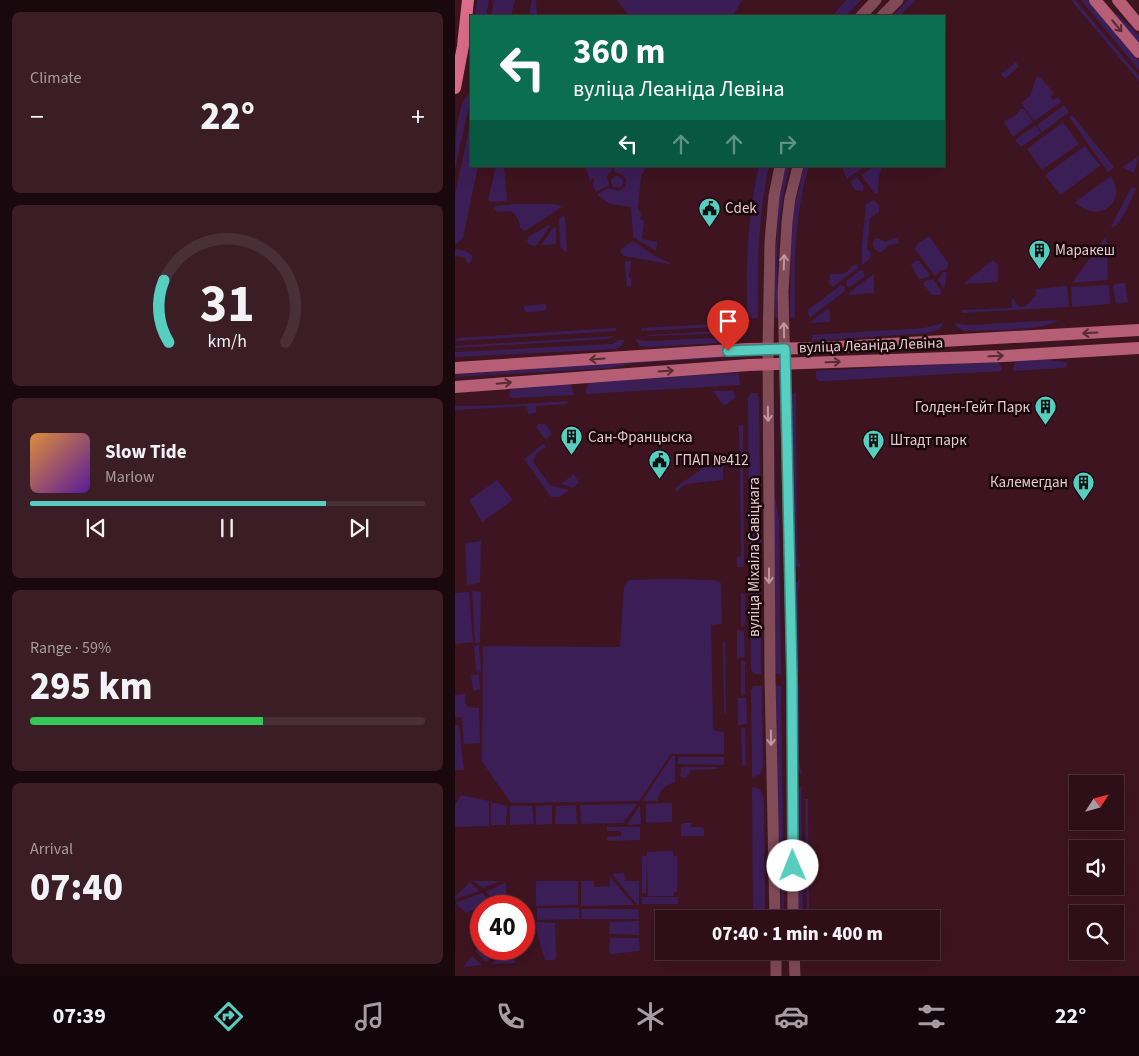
<!DOCTYPE html>
<meta charset="utf-8">
<style>
body{margin:0;font-family:"Source Sans 3",sans-serif;background:#3a1d25;color:#f1f3f6;height:100vh;display:flex;flex-direction:column;font-size:19px;white-space:nowrap}
*{box-sizing:border-box;margin:0}
p{font-size:16px;color:#a79ca2}
.icon{flex:none;width:28px;height:28px;fill:none;stroke:currentColor;stroke-width:2;stroke-linecap:round;stroke-linejoin:round}
.map{position:relative;flex:1;overflow:hidden}
.drawer{display:flex;flex-direction:column;gap:12px;padding:12px;background:#19080d;width:455px}
.drawer>*{flex:none}
.guide{position:absolute;left:15px;top:15px;width:475px;height:152px;border-radius:0px;box-shadow:0 5px 20px #0002,0 0 0 1px #492f37;background:#0b6e4f;color:#fff;overflow:hidden}
.needle{width:32px;rotate:54deg}
.fabs{position:absolute;left:614px;top:775px;display:grid;gap:10px}
.fabs a{display:grid;place-items:center;width:55px;height:55px;border-radius:0px;background:#2e0f18;box-shadow:0 5px 20px #0002,0 0 0 1px #492f37;font-size:25px}
.speed{position:absolute;left:15px;top:895px;display:flex;gap:10px;font-size:25px;font-weight:700;text-align:center}
.speed>*{display:grid;place-content:center;width:65px;height:65px;border-radius:50%;background:#2e0f18;box-shadow:0 5px 20px #0002,0 0 0 1px #492f37;line-height:1}
.speed .limit{border:8px solid #d22;background:#fff;color:#111}
.pin{position:absolute;display:grid;place-items:center;width:42px;height:42px;color:#fff;margin:-51px -21px;border-radius:50% 50% 50% 0;rotate:-45deg;box-shadow:0 0 5px #0007}
.pin .icon{rotate:45deg}
.me{position:absolute;width:55px;margin:-28px;rotate:359deg;stroke-linejoin:round;filter:drop-shadow(0 0 4px #0008)}
.turn{display:flex;align-items:center;gap:18px;height:105px;padding:0 20px;font-size:22px}
.turn .icon{width:65px;height:65px;stroke-width:2.5}
.turn b{display:block;font-size:35px;line-height:42px}
.lanes{display:flex;align-items:center;height:48px;padding:0 20px;background:#0003;justify-content:center;gap:25px;direction:ltr}
.lanes .off{opacity:.35}
.big{font-size:38px;font-weight:800;line-height:1.1}
.drawer .widget{flex:1;display:flex;flex-direction:column;justify-content:center;gap:8px;min-width:0;padding:0 18px;border-radius:8px;background:#3a1d25}
.drawer .dial{align-items:center;gap:0}
.dial svg{height:130px;overflow:visible;fill:none;stroke:#492f37;stroke-width:7;stroke-linecap:round;text-anchor:middle}
.dial text{fill:#f1f3f6;stroke:none}
.song{display:flex;align-items:center;gap:15px}
.cover{width:60px;height:60px;border-radius:8px;background:linear-gradient(135deg,hsl(30 70% 55%),hsl(270 70% 35%))}
.played{height:5px;border-radius:2px;background:linear-gradient(90deg,#58cec0 75%,#492f37 75%)}
.keys{display:flex;justify-content:space-around;direction:ltr}
.heat{display:flex;justify-content:space-between;align-items:center;font-size:28px;direction:ltr}
.charge{height:8px;border-radius:4px;background:linear-gradient(90deg,#34c759 59%,#492f37 0)}
.trip{position:absolute;left:200px;top:910px;width:285px;height:50px;border-radius:0px;background:#2e0f18;box-shadow:0 5px 20px #0002,0 0 0 1px #492f37;font-weight:800;line-height:50px;text-align:center}
.dock{display:flex;height:80px;justify-content:space-around;align-items:center;background:#12060a;color:#a79ca2}
.dock .icon{width:35px;height:35px}
.dock .on{color:#58cec0}
.dock b{font-size:22px;color:#f1f3f6}
main{display:flex;flex:1;min-height:0}
.map>svg:first-child{display:block}
</style>
<main>
<section class="drawer">
<div class="widget"><p>Climate</p>
<div class="heat"><a>−</a><b class="big">22°</b><a>+</a></div>
</div>
<div class="widget dial"><svg viewBox="0 0 100 80">
<path d="M14 69A42 42 0 1 1 86 69"/>
<path d="M14 69A42 42 0 0 1 11 31" stroke="#58cec0"/>
<text x="50" y="56" font-size="32" font-weight="700">31</text>
<text x="50" y="72" font-size="11">km/h</text>
</svg></div>
<div class="widget">
<div class="song"><i class="cover"></i><div><b>Slow Tide</b><p>Marlow</p></div></div>
<div class="played"></div>
<div class="keys"><svg class="icon" aria-label="previous" viewBox="0 0 24 24"><path d="M18 5L8 12l10 7zM5 5v14"/></svg><svg class="icon" aria-label="pause" viewBox="0 0 24 24"><path d="M8 5v14M16 5v14"/></svg><svg class="icon" aria-label="next" viewBox="0 0 24 24"><path d="M6 5l10 7-10 7zM19 5v14"/></svg></div>
</div>
<div class="widget"><p>Range · 59%</p><b class="big">295 km</b><div class="charge"></div></div>
<div class="widget"><p>Arrival</p><b class="big">07:40</b></div>
</section>
<div class="map">
<svg width="684" height="976" viewBox="0 0 684 976">
<rect width="100%" height="100%" fill="#3e1420"/>
<g fill="#3b1e56">
<path d="M22 0H34L31 16H20Z"/>
<path d="M39 0H60L56 16H36Z"/>
<path d="M77 0H81L82 16 74 14Z"/>
<path d="M162 0H287L278 16H174Z"/>
<path d="M391 0H406L391 16H377Z"/>
<path d="M453 0H461L444 16H437Z"/>
<path d="M616 0H620L684 76V81Z"/>
<path d="M626 0H634L684 60V70Z"/>
<path d="M661 13 684 35V44L659 15Z"/>
<path d="M561 62 564 66 551 78 548 77 546 74Z"/>
<path d="M582 76 586 78 599 93 595 96 598 100 603 97 606 102 579 121 566 103 575 96Z"/>
<path d="M16 94V97L0 169C0 152 0 107 13 95Z"/>
<path d="M609 105 614 112 587 132 582 125Z"/>
<path d="M565 109H569L578 122 558 137 549 122C555 116 559 120 565 109Z"/>
<path d="M617 115 659 167 653 172 614 117Z"/>
<path d="M16 120V166H23L8 238 0 245V194Z"/>
<path d="M608 122 624 144 587 170 572 149Z"/>
<path d="M580 125 586 133 566 147 560 140Z"/>
<path d="M630 146 645 166 605 195 590 175Z"/>
<path d="M684 156 679 173 667 167Z"/>
<path d="M41 166H49L52 201 36 202 33 200Z"/>
<path d="M130 166H156V171L152 176 154 185 141 192 137 184 140 180 138 178 135 181Z"/>
<path d="M158 166H192L186 176 183 209 186 213 185 219 189 221 187 239 202 242 201 251 178 237 176 207 155 204 144 196 143 194 153 188 163 191 170 186 171 179 168 175 160 172Z"/>
<path d="M304 166H314C303 217 302 266 303 318H295L292 314V309C291 261 293 214 304 166Z"/>
<path d="M328 166H335C321 215 321 268 323 318H320L319 289 323 213 322 191Z"/>
<path d="M349 166H354C339 215 339 267 340 317L335 318 336 249 338 215Z"/>
<path d="M396 166H410L392 179 388 169 389 167 395 169Z"/>
<path d="M419 166H427L424 176 423 193 420 194 406 175Z"/>
<circle cx="162" cy="182" r="6"/>
<path d="M656 176C673 202 644 225 620 202Z"/>
<path d="M402 177 409 186 408 191 400 190 395 182Z"/>
<path d="M679 187 681 189C675 201 668 221 658 228L656 226 676 188Z"/>
<path d="M419 200 424 206V212L415 218 412 249C420 256 414 260 407 265V245L411 204Z"/>
<path d="M59 204H97L108 206 70 231 65 228 64 221 58 212 41 211 39 208 40 206Z"/>
<path d="M107 216 110 217 112 251H109L105 247 104 219Z"/>
<path d="M94 225 95 226 81 246 75 245 72 241 73 237Z"/>
<path d="M99 227 101 228V244L86 245Z"/>
<path d="M474 236 493 263 492 269 485 271 480 276 460 249 461 245Z"/>
<path d="M651 236 653 280 617 283Z"/>
<path d="M423 238 430 242 439 238H442L444 243 433 245 427 252H424C418 249 416 245 420 239Z"/>
<path d="M176 242H179L200 256 215 263 214 264 168 256 165 250Z"/>
<path d="M1 249 11 251 18 256 15 263H12L10 257 1 256 0 259V250Z"/>
<path d="M538 260 543 265V282L510 284V282Z"/>
<path d="M171 261H176L174 277 176 279V287L172 286 170 263Z"/>
<path d="M460 261H464L475 275 474 277 464 279 456 265Z"/>
<path d="M402 265 403 268 378 287 374 283 375 274C384 274 392 276 396 266Z"/>
<path d="M406 270 408 271 410 276 395 287 392 286 391 281Z"/>
<path d="M488 272H491L492 274 489 289 483 280Z"/>
<path d="M419 274V293L395 295 393 293Z"/>
<path d="M478 279 487 292 485 295H477L468 284 470 281Z"/>
<path d="M670 283 673 302 661 304 658 286 660 284Z"/>
<path d="M386 285 390 287V291L354 318 353 310Z"/>
<path d="M654 285 655 304 617 307 616 287Z"/>
<path d="M612 286 614 307 507 313 506 310 557 308V299H559C563 312 574 307 578 297L581 296V289Z"/>
<path d="M91 304V310L89 311 71 312 69 310V306Z"/>
<path d="M373 308 375 312V322L354 323Z"/>
<path d="M603 320C592 331 528 330 510 331L502 327 499 323 514 325Z"/>
<path d="M488 323 485 329 474 333 357 341V335L469 328Z"/>
<path d="M260 324V327L186 331V328Z"/>
<path d="M161 328V331L1 341 2 338Z"/>
<path d="M280 330V333L194 336 193 335Z"/>
<path d="M159 336 153 339 0 348V346Z"/>
<path d="M278 337 281 338V342L194 347 185 346 180 339 194 341Z"/>
<path d="M164 340H169L168 344 162 349 0 357V352L157 344Z"/>
<path d="M282 355V357L179 363 155 368 0 377V375L79 369 100 365Z"/>
<path d="M574 358 612 362V366L609 368 558 371C558 360 565 359 574 358Z"/>
<path d="M542 361 547 368 546 371 371 381H365L361 378V371Z"/>
<path d="M284 373 285 385 130 394 133 383 139 381Z"/>
<path d="M73 385H116L119 395 56 398 54 395 55 390Z"/>
<path d="M258 391H279L280 398 269 406Z"/>
<path d="M317 392H319L320 496 324 520 326 674H320Z"/>
<path d="M296 393H303L304 404 306 560 305 564 300 568H294L293 398Z"/>
<path d="M341 393 342 557 346 568 341 566 338 561 335 394Z"/>
<path d="M112 401 113 404 81 406V413L73 414 72 406 0 410V406L55 405Z"/>
<path d="M82 424H91L97 434 90 439 81 427Z"/>
<path d="M284 425H288L289 567H282V557L286 556Z"/>
<path d="M88 444 91 447 80 455 78 462 95 485 114 490 104 497H96L69 459Z"/>
<path d="M262 458 267 459 268 461V480L231 484 221 492 220 488Z"/>
<path d="M119 474 124 482 118 488 106 484Z"/>
<path d="M42 480 58 500 27 522 14 500Z"/>
<path d="M26 541 25 583 12 585 10 543Z"/>
<path d="M209 579 259 580 266 583 267 622 266 624 256 625 258 730 269 732V754H216L184 801 56 803 27 762 28 646 165 647 169 586 174 580Z"/>
<path d="M295 579H301L306 588V674H299L296 670Z"/>
<path d="M345 579 343 591 344 673H339L340 584Z"/>
<path d="M17 591 26 592 25 642 20 643Z"/>
<path d="M14 592 18 642 0 644V593Z"/>
<path d="M286 594H290V626L286 627Z"/>
<path d="M282 630 289 631 290 657 282 658Z"/>
<path d="M270 640 271 714 269 712 268 643Z"/>
<path d="M24 645 26 671 21 672 19 646Z"/>
<path d="M286 660 290 661V695L286 696Z"/>
<path d="M24 674 25 689 18 691 16 675Z"/>
<path d="M320 685 326 686 329 919H327L326 861 322 833Z"/>
<path d="M339 685H344V760L347 775 341 770Z"/>
<path d="M298 686H307L308 767 305 775 297 777 296 690Z"/>
<path d="M10 694V703L13 707 24 708 25 743 9 744 7 718 0 717V695Z"/>
<path d="M283 698H291L292 724 283 725Z"/>
<path d="M0 725H4L9 770H0Z"/>
<path d="M286 728H290L291 765H287Z"/>
<path d="M217 756H220V782C210 785 204 790 203 801H187Z"/>
<path d="M223 757H269V765L223 764Z"/>
<path d="M226 767H262V769L235 770V774H232V778L225 777Z"/>
<path d="M347 786 346 801 348 919H342L341 791Z"/>
<path d="M297 787C308 788 308 795 309 805L310 919H298Z"/>
<path d="M6 795 34 801V826L0 827V805Z"/>
<path d="M350 799H353L354 919H352Z"/>
<path d="M36 802 52 806 51 825H36Z"/>
<path d="M217 803V822L191 823V804Z"/>
<path d="M182 804 168 823 126 824 125 805Z"/>
<path d="M97 805V824L81 825V806Z"/>
<path d="M121 805 122 824H100L101 806Z"/>
<path d="M185 805 186 824 172 825Z"/>
<path d="M55 806H77L79 824 55 825Z"/>
<path d="M229 823H236V827H247L249 829V836H226V825Z"/>
<path d="M152 827H185V840L152 841V837L166 836V831H152Z"/>
<path d="M218 851V856H222V892H219V896H193L192 860 191 893H187V856H192V852Z"/>
<path d="M169 873 170 881H184V905H182L157 874Z"/>
<path d="M155 877 179 905 126 906V881H139V887L155 886Z"/>
<path d="M18 881H45L28 888Z"/>
<path d="M82 881H123V905L81 906V883Z"/>
<path d="M15 882 24 891 0 899V897Z"/>
<path d="M51 882 52 906H45L31 892Z"/>
<path d="M27 893 40 906H26L11 913 0 903Z"/>
<rect x="187" y="897" width="36" height="7"/>
<path d="M82 908H124V919L82 920Z"/>
<path d="M126 909H183L184 919H127Z"/>
<path d="M184 921V935L154 934 155 922Z"/>
<path d="M81 922 100 923 101 958 99 960H90L82 933Z"/>
<path d="M155 938H184L185 951 156 954 154 953Z"/>
<path d="M26 945V949H49L31 962 20 951Z"/>
<path d="M55 949 61 963 36 964Z"/>
<path d="M299 951H310V958L307 961 300 959Z"/>
<path d="M17 956 27 965 8 967Z"/>
</g>
<g fill="none" stroke-linecap="round" stroke-linejoin="round">
<g stroke="#814b58" stroke-width="11">
<path d="M406 16 421 0"/>
<path d="M427 16 443 0"/>
<path d="M320 919 315 678 313 349 315 242 319 196 325 166"/>
<path d="M338 919 337 678 328 292 332 222 335 198 343 166"/>
<path d="M321 951V976"/>
<path d="M339 951 340 976"/>
</g>
<g stroke="#b55e75" stroke-width="12">
<path d="M640 0 684 52"/>
<path d="M663 0 684 25"/>
<path d="M0 368 292 349 365 348 684 330"/>
<path d="M0 387 294 365 549 356 684 348"/>
</g>
<path stroke="#dc6d8b" stroke-width="12" d="M0 88 8 46 13 0"/>
</g>
<defs><path id="oneway-shaft" d="M-6 0H5M1.5-3L5.5 0L1.5 3" fill="none" stroke-width="1.6" stroke-linecap="round" stroke-linejoin="round" transform="scale(1.25)"/></defs>
<g stroke="#572a36">
<use href="#oneway-shaft" transform="translate(662 26) rotate(50)"/>
<use href="#oneway-shaft" transform="translate(635 333) rotate(177)"/>
<use href="#oneway-shaft" transform="translate(541 356) rotate(-2)"/>
<use href="#oneway-shaft" transform="translate(142 359) rotate(176)"/>
<use href="#oneway-shaft" transform="translate(378 362) rotate(-2)"/>
<use href="#oneway-shaft" transform="translate(211 371) rotate(-4)"/>
<use href="#oneway-shaft" transform="translate(49 383) rotate(-5)"/>
</g>
<g stroke="#bd979f">
<use href="#oneway-shaft" transform="translate(329 262) rotate(-88)"/>
<use href="#oneway-shaft" transform="translate(329 330) rotate(-91)"/>
<use href="#oneway-shaft" transform="translate(313 414) rotate(89)"/>
<use href="#oneway-shaft" transform="translate(314 576) rotate(90)"/>
<use href="#oneway-shaft" transform="translate(316 738) rotate(89)"/>
</g>
<g fill="none" stroke-linecap="round" stroke-linejoin="round">
<defs>
<path id="route" d="M273 351 330 349 337 678 338 866"/>
</defs>
<use href="#route" stroke="#39867d" stroke-width="12"/>
<use href="#route" stroke="#58cec0" stroke-width="9"/>
</g>
<defs>
<symbol id="civic-pin" viewBox="-11 -11 22 30"><path d="M0 17L-7.5 6A9.5 9.5 0 1 1 7.5 6Z" fill="#58cec0" stroke="#19070c"/><path d="M-.6-6.5H3V-4.5H.6V-3L4-1V1h2V6H-6V1h2V-1L-.6-3ZM-1.2 2.5V6h2.4V2.5Z" fill="#111"/></symbol>
<symbol id="building-pin" viewBox="-11 -11 22 30"><path d="M0 17L-7.5 6A9.5 9.5 0 1 1 7.5 6Z" fill="#58cec0" stroke="#19070c"/><path d="M-4-6H4V6H1V3H-1V6H-4ZM-2.5-4.3h1.7v1.8h-1.7ZM.8-4.3h1.7v1.8H.8ZM-2.5-1h1.7V.8h-1.7ZM.8-1h1.7V.8H.8Z" fill="#111"/></symbol>
</defs>
<g fill-rule="evenodd">
<use href="#civic-pin" x="242" y="196" width="25" height="34"/>
<use href="#building-pin" x="572" y="238" width="25" height="34"/>
<use href="#building-pin" x="578" y="394" width="25" height="34"/>
<use href="#building-pin" x="104" y="424" width="25" height="34"/>
<use href="#building-pin" x="406" y="428" width="25" height="34"/>
<use href="#civic-pin" x="192" y="448" width="25" height="34"/>
<use href="#building-pin" x="616" y="470" width="25" height="34"/>
</g>
<g text-anchor="middle" stroke-width="5" stroke-linejoin="round" paint-order="stroke">
<g font-size="15" fill="#e5c9ce" stroke="#19070c" text-anchor="start">
<text x="270" y="213">Cdek</text>
<text x="600" y="255">Маракеш</text>
<text x="575" y="412" text-anchor="end">Голден-Гейт Парк</text>
<text x="133" y="442">Сан-Францыска</text>
<text x="435" y="445">Штадт парк</text>
<text x="220" y="465">ГПАП №412</text>
<text x="613" y="487" text-anchor="end">Калемегдан</text>
</g>
<g font-size="15" fill="#e5c9ce" stroke="#19070c">
<text transform="translate(416 345) rotate(-2)" y="5">вуліца Леаніда Левіна</text>
<text transform="translate(299 557) rotate(-90)" y="5">вуліца Міхаіла Савіцкага</text>
</g>
</g>
</svg>
<div class="fabs">
<a><svg class="needle" viewBox="-14 -14 28 28"><path d="M0-13l5 13h-10z" fill="#e53935"/><path d="M0 13l5-13h-10z" fill="#a79ca2"/></svg></a>
<a><svg class="icon" aria-label="sound" viewBox="0 0 24 24"><path d="M4 9h4l5-4v14l-5-4H4zM17 9q2 3 0 6"/></svg></a>
<a><svg class="icon" aria-label="search" viewBox="0 0 24 24"><circle cx="10" cy="10" r="6"/><path d="M15 15l6 6"/></svg></a>
</div>
<div class="speed"><div class="limit">40</div></div>
<div class="pin" style="left:273px;top:351px;background:#d93025"><svg class="icon" aria-label="arrive" viewBox="0 0 24 24"><path d="M6 21V4h12l-3 4 3 4H6"/></svg></div>
<svg class="me" style="left:338px;top:866px" viewBox="-20 -20 40 40"><circle r="19" fill="#fff"/><path d="M0-13L10 11 0 6-10 11z" fill="#58cec0"/></svg>
<div class="trip">07:40 · 1 min · 400 m</div>
<div class="guide">
<div class="turn"><svg class="icon" aria-label="left" viewBox="0 0 24 24"><path d="M17 20v-9H6M10 6l-5 5 5 5"/></svg><div><b>360 m</b>вуліца Леаніда Левіна</div></div>
<div class="lanes"><svg class="icon" aria-label="left" viewBox="0 0 24 24"><path d="M17 20v-9H6M10 6l-5 5 5 5"/></svg><svg class="icon off" aria-label="ahead" viewBox="0 0 24 24"><path d="M12 20V5M6 11l6-6 6 6"/></svg><svg class="icon off" aria-label="ahead" viewBox="0 0 24 24"><path d="M12 20V5M6 11l6-6 6 6"/></svg><svg class="icon off" aria-label="right" viewBox="0 0 24 24"><path d="M7 20v-9h11M14 6l5 5-5 5"/></svg></div>
</div>
</div>
</main>
<nav class="dock">
<b>07:39</b>
<svg class="icon on" aria-label="directions" viewBox="0 0 24 24"><path d="M12 3l9 9-9 9-9-9zM9 14v-3h6M13 9l2 2-2 2"/></svg>
<svg class="icon" aria-label="music" viewBox="0 0 24 24"><path d="M9 18V5l10-2v13"/><circle cx="6" cy="18" r="3"/><circle cx="16" cy="16" r="3"/></svg>
<svg class="icon" aria-label="phone" viewBox="0 0 24 24"><path d="M5 4h4l2 5-3 2q2 4 5 5l2-3 5 2v4C11 20 4 13 5 4z"/></svg>
<svg class="icon" aria-label="climate" viewBox="0 0 24 24"><path d="M12 3v18M4 7l16 10M4 17L20 7"/></svg>
<svg class="icon" aria-label="car" viewBox="0 0 24 24"><path d="M5 17H2v-5l4-1 3-4h7l3 4 3 1v5h-3M9 17h6M6 11h13"/><circle cx="7" cy="17" r="2"/><circle cx="17" cy="17" r="2"/></svg>
<svg class="icon" aria-label="filters" viewBox="0 0 24 24"><path d="M4 7h16M4 17h16"/><circle cx="9" cy="7" r="2"/><circle cx="15" cy="17" r="2"/></svg>
<b>22°</b>
</nav>
